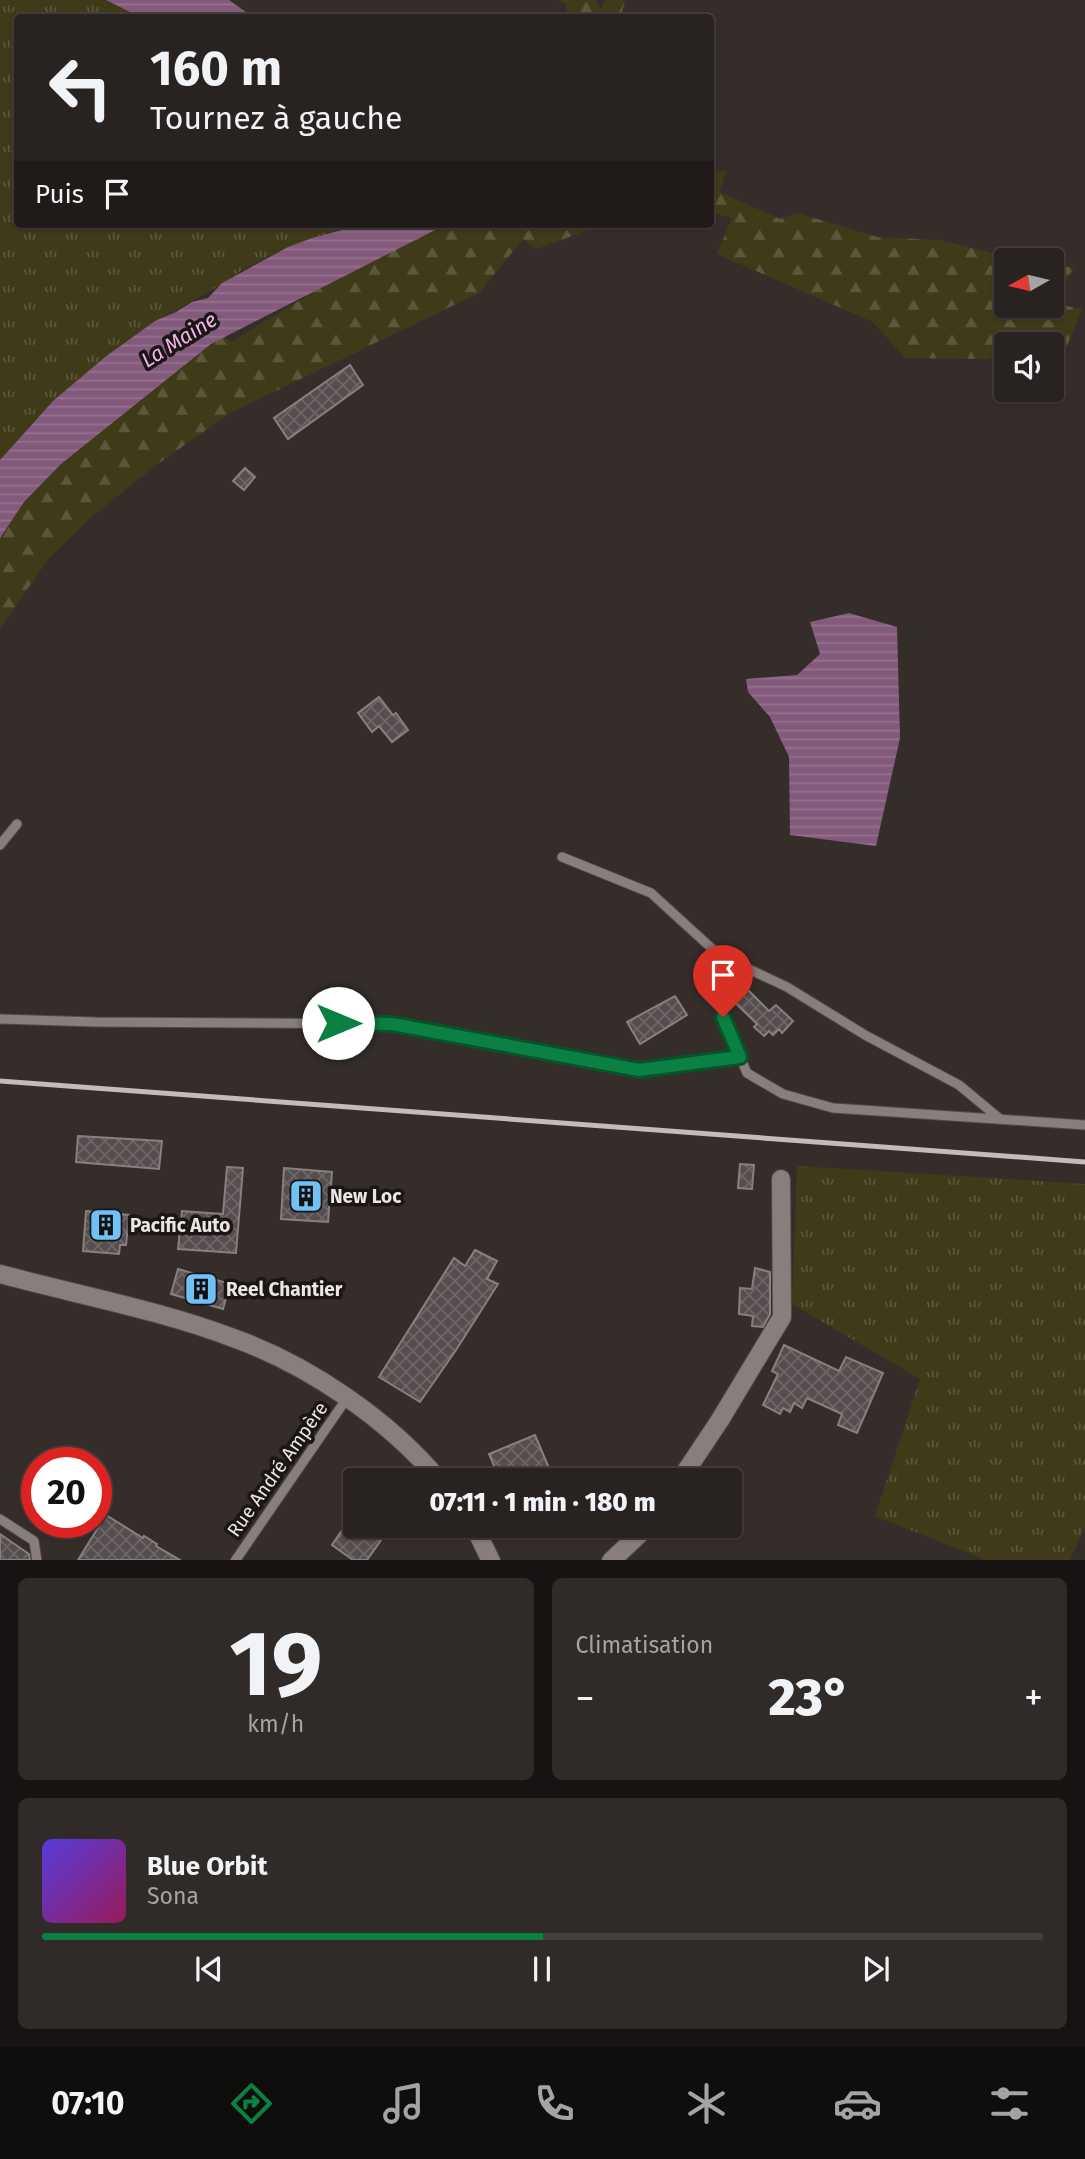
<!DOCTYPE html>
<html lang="fr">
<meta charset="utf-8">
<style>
body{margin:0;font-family:"Fira Sans",sans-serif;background:#302a29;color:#f1f3f6;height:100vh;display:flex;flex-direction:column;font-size:26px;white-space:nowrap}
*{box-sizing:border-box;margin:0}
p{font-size:23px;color:#a5a4a5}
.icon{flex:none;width:38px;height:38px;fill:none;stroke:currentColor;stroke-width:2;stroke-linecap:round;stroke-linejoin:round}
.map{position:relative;height:1560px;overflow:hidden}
.sheet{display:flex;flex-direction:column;gap:18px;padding:18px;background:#161312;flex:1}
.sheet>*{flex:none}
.guide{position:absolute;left:14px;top:14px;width:700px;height:214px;border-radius:7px;box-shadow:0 2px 5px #0004,0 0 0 2px #443f3e;background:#282220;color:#f1f3f6;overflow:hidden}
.needle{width:46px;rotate:262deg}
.buttons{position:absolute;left:994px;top:248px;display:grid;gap:14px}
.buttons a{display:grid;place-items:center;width:70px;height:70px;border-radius:7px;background:#282220;box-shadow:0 2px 5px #0004,0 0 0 2px #443f3e;font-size:35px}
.speed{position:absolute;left:21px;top:1447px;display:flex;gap:14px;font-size:35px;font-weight:700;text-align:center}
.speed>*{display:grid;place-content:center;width:91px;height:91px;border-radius:50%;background:#282220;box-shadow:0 2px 5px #0004,0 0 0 2px #443f3e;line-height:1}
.speed .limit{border:10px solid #d22;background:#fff;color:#111}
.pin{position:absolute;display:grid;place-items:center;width:60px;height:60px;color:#fff;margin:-72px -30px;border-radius:50% 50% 50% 0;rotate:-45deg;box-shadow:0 0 7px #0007}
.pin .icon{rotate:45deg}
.me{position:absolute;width:77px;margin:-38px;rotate:90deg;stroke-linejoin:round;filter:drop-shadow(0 0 5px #0008)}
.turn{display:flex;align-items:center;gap:24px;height:147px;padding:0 21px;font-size:32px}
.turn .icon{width:91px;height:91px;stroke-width:2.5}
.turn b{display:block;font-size:49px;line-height:60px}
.then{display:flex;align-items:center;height:66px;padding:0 21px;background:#0003;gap:14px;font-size:26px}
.big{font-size:52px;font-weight:800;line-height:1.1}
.sheet .tile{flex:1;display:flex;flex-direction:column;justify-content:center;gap:10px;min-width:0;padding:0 24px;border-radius:10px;background:#302a29}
.sheet .dial{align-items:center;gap:0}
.dial b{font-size:91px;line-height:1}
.song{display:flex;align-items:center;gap:21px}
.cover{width:84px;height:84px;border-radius:10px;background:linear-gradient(135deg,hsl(250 70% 55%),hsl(330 70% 35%))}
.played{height:7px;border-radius:4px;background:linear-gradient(90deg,#0b8043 50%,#443f3e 50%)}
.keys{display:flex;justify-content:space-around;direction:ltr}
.heat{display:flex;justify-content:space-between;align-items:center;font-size:38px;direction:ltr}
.sheet .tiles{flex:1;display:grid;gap:18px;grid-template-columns:1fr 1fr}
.tile:last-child{grid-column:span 2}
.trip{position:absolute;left:343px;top:1468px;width:399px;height:70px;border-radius:7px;background:#282220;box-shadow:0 2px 5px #0004,0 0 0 2px #443f3e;font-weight:800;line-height:70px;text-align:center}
.tabs{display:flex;height:112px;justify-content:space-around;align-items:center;background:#100e0d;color:#a5a4a5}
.tabs .icon{width:49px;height:49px}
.tabs .selected{color:#0b8043}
.tabs b{font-size:32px;color:#f1f3f6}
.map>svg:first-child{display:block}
</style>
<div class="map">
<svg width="1085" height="1561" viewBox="0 0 1085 1561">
<defs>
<pattern id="grass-tufts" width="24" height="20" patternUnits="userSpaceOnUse" patternTransform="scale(1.75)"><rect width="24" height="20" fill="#3f3b19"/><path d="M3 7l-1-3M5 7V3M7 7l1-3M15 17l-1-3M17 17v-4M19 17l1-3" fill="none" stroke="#5b573a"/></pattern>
<pattern id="forest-firs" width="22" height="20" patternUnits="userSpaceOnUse" patternTransform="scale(1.75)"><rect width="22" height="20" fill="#3f3b19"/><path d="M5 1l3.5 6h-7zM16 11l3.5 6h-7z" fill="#5b573a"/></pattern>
<pattern id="water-rules" width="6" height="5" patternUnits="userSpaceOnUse" patternTransform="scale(1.75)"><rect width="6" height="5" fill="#835a7b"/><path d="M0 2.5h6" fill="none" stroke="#95728e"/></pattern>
<pattern id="building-cross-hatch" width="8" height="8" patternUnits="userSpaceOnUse" patternTransform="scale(1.75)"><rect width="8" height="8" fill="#564d4e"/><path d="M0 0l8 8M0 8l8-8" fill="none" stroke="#6e6667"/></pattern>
</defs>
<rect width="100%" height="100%" fill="#352d2a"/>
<g fill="url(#grass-tufts)">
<path d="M0 0H106L140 17 18 18V224H365L288 247 241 271 217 287 150 325 105 357 53 401 0 460Z"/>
<path d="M797 1166 1085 1184V1527L1070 1560H986L875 1516 920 1379 792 1304Z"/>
</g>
<g fill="url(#forest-firs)">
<path d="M559 0H596L601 10 605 0H625L621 17 568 18 566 4Z"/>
<path d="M726 171 720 192 780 219 797 213 877 237 940 240 999 255 1033 261H1006V306H1052V303L1082 309 1067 346 1052 348V345H1006V356L993 359 905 358 873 322 717 254 732 218 711 212V172Z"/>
<path d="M426 224H605L536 249 523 239 479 293 230 413 155 466 89 519 49 558 0 629V530L41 470 215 328 231 342 307 296 318 272Z"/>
<path d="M1052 264 1074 268 1052 302Z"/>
</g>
<g fill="url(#water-rules)">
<path d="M106 0H229L253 17H140Z"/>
<path d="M365 224H442L439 228 211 344 61 464 24 502 0 538V460L53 401 105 357 155 321 176 312 192 302 208 298 222 283 288 247 312 238Z"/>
<path d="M849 613 897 627 900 738 876 846 790 835 789 757 770 717 748 692 746 679 797 675 820 654 810 622Z"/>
</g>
<g fill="url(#building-cross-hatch)" stroke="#897f81" stroke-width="2">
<path d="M350 365 363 385 288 439 274 418Z"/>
<path d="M245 468 255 477 244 490 233 481Z"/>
<path d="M379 697 393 715 396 713 408 730 392 742 379 726 372 732 358 713Z"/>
<path d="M735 977 769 1011 776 1005 793 1021 782 1033 779 1029 773 1035 769 1031 764 1036 754 1027 757 1024 722 990Z"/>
<path d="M675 996 687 1015 640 1044 627 1022Z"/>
<path d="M78 1136 162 1141 159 1169 76 1162Z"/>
<path d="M740 1164 754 1165 752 1189 738 1188Z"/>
<path d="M227 1167 243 1168 236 1253 178 1249 182 1211 223 1214Z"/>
<path d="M284 1168 332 1172 328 1222 281 1219Z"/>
<path d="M86 1211 129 1215 126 1245H120L119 1254 83 1251Z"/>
<path d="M475 1250 497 1261 487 1279 498 1284 456 1350 420 1402 379 1377 454 1258 465 1266Z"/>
<path d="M755 1268 770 1272V1314L763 1327 752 1326 753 1316 739 1314 740 1288 752 1289Z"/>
<path d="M178 1269 230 1284 223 1309 171 1294Z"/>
<path d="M784 1345 839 1371 846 1357 883 1373 857 1433 838 1425 842 1414 807 1398 802 1408 794 1403 790 1412 783 1408 780 1414 763 1405 778 1374 772 1371Z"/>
<path d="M535 1435 554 1480H500L489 1454Z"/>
<path d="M355 1511V1526H391L367 1560H353L332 1545Z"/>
<path d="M106 1515 143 1538 144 1536 157 1544 156 1546 180 1560H78Z"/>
<path d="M0 1534 29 1554 30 1560H0Z"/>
</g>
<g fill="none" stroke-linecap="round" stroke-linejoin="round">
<defs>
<g id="lane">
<path d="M0 845 17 824"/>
<path d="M562 857 651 893 719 955 787 987 865 1035 959 1085 1000 1119"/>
<path d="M723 1017 747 1073 783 1094 833 1108 1085 1125"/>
<path d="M0 1019 96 1022 392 1024 639 1071 740 1057"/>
<path d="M0 1519 34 1541 37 1561"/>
<path d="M235 1561 347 1398"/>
</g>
<g id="street">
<path d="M0 1274C78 1295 160 1310 236 1339 310 1366 389 1420 439 1480"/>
<path d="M680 1480 720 1420 782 1317 781 1179"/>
<path d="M474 1526 491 1561"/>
<path d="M611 1561 648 1526"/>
</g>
</defs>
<use href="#lane" stroke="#524b49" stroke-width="11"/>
<use href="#street" stroke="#524b49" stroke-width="20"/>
<use href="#lane" stroke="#887f7c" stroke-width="9"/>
<use href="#street" stroke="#887f7c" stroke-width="18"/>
<path stroke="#c2bcba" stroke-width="5" d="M0 1081 1085 1162"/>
</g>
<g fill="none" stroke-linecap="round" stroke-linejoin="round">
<defs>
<path id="route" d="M338 1023 392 1024 639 1070 740 1057 723 1017"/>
</defs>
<use href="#route" stroke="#07532c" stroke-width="18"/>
<use href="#route" stroke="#0b8043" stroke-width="12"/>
</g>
<defs>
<symbol id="building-square" viewBox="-11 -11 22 22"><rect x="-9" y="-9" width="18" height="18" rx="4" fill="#71c1f4" stroke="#191615"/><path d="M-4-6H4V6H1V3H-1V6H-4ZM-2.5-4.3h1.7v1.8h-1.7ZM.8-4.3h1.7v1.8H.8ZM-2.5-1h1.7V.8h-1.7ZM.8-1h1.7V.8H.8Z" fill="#111"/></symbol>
</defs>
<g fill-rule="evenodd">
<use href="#building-square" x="287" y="1177" width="38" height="38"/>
<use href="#building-square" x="87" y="1206" width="38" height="38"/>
<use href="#building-square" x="182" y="1270" width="38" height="38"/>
</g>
<g text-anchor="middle" stroke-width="7" stroke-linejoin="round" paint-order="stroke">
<g font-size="19" font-weight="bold" fill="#ebe5e4" stroke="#191615" text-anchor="start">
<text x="330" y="1203">New Loc</text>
<text x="130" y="1232">Pacific Auto</text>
<text x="226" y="1296">Reel Chantier</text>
</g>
<g font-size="19" fill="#ebe5e4" stroke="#191615">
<text transform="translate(277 1469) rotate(-55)" y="7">Rue André Ampère</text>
</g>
<g font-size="21" font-style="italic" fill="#f6b4e9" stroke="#191615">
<text transform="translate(179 340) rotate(-32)" y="7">La Maine</text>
</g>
</g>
</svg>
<div class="buttons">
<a><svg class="needle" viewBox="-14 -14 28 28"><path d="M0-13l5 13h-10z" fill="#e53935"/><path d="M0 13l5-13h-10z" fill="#a5a4a5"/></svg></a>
<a><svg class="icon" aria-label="sound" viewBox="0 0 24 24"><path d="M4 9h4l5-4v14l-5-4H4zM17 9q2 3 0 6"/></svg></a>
</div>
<div class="speed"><div class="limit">20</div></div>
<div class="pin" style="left:723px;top:1017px;background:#d93025"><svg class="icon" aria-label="arrive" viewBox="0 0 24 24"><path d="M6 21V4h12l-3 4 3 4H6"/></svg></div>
<svg class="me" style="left:338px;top:1023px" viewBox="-20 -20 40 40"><circle r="19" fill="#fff"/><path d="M0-13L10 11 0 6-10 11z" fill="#0b8043"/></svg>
<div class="trip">07:11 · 1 min · 180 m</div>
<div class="guide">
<div class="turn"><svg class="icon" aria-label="left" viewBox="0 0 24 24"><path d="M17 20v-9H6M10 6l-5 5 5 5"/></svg><div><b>160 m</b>Tournez à gauche</div></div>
<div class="then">Puis<svg class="icon" aria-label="arrive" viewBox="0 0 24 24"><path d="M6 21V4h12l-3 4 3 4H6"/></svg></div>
</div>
</div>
<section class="sheet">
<div class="tiles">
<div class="tile dial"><b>19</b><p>km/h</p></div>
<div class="tile"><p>Climatisation</p>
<div class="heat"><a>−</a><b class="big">23°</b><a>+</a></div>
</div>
<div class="tile">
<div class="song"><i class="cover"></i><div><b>Blue Orbit</b><p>Sona</p></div></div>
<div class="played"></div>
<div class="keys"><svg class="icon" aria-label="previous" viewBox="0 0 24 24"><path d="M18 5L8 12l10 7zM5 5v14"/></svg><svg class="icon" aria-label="pause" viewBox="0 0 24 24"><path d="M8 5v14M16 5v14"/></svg><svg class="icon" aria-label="next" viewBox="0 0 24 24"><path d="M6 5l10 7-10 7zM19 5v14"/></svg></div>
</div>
</div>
</section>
<nav class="tabs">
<b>07:10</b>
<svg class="icon selected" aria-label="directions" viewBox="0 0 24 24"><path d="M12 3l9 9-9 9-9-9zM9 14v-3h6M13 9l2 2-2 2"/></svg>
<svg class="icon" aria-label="music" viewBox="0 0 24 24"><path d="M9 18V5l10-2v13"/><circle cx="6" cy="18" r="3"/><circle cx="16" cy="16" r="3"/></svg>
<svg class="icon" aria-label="phone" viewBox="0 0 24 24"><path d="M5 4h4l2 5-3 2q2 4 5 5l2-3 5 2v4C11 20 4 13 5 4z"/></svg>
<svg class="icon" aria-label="climate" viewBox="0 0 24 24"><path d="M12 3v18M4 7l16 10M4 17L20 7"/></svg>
<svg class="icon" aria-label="car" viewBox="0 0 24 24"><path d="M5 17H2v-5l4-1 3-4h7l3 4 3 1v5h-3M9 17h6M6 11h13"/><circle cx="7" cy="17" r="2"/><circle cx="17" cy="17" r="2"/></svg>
<svg class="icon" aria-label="filters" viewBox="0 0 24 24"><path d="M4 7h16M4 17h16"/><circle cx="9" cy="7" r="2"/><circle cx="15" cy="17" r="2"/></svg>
</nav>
